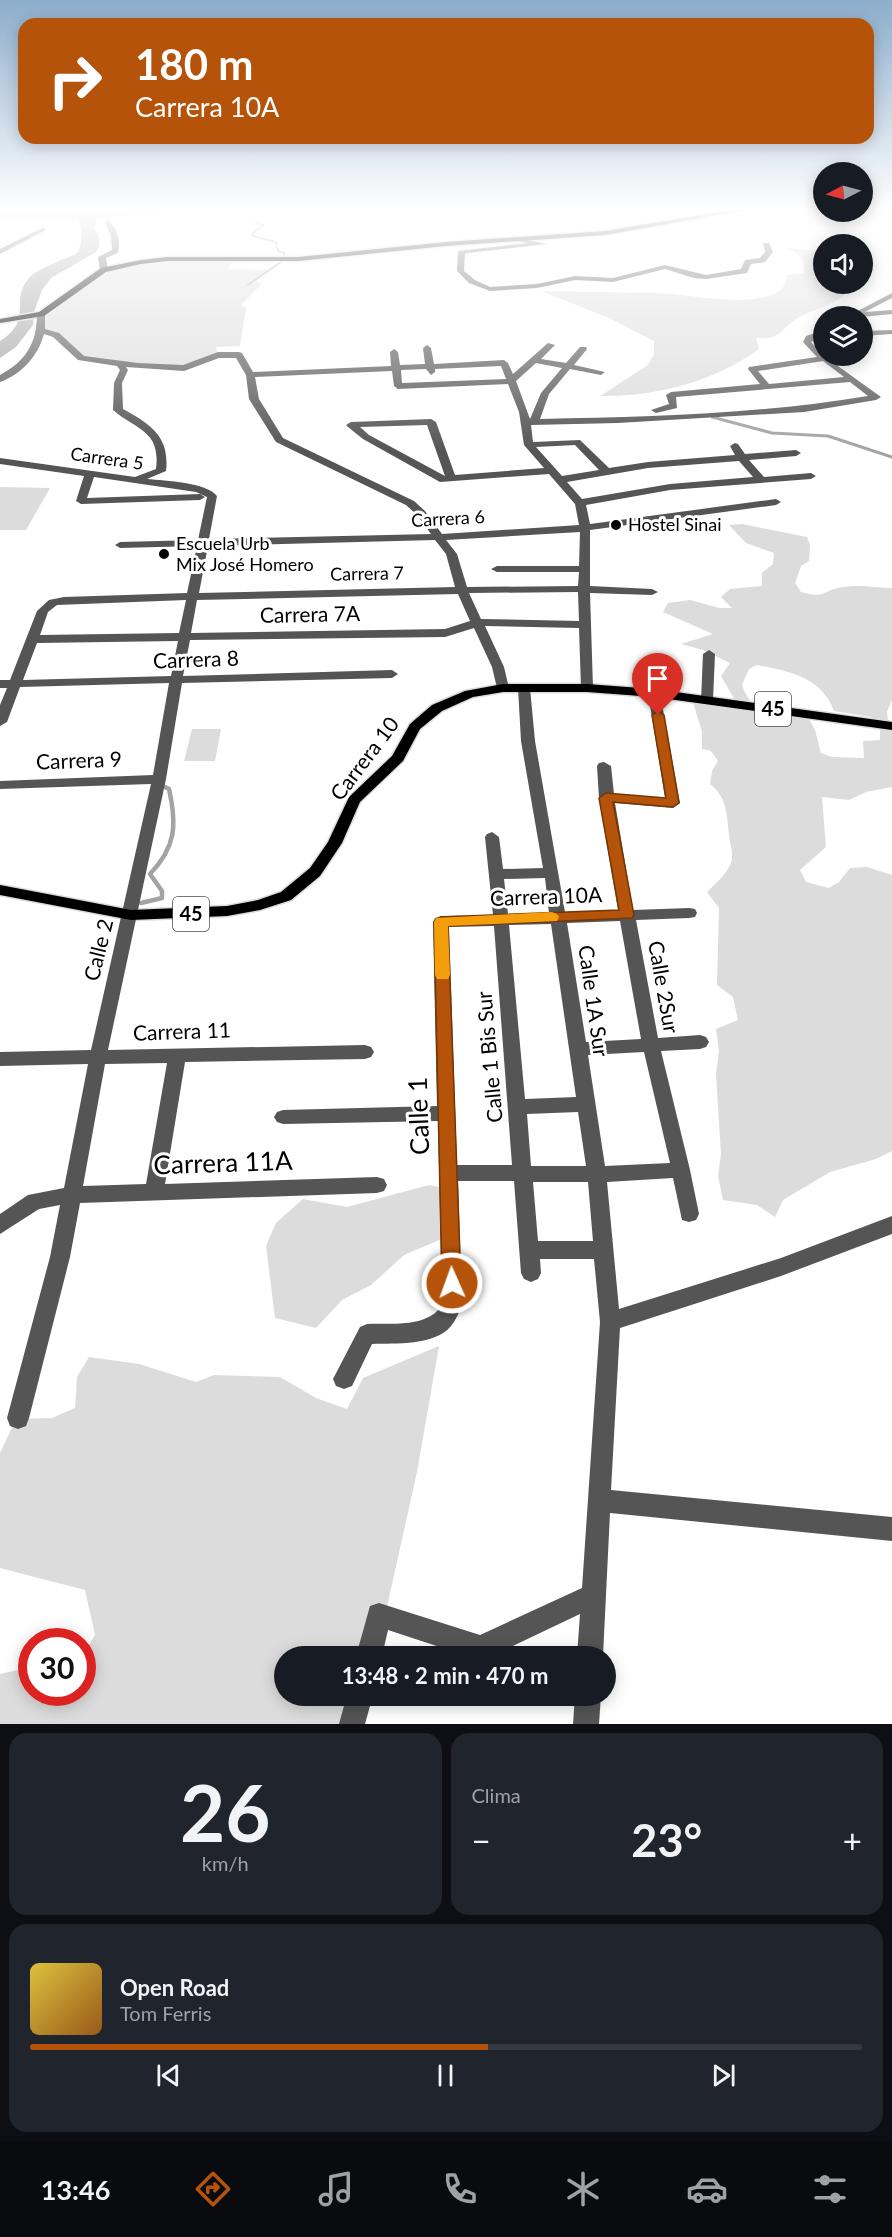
<!DOCTYPE html>
<html lang="es">
<meta charset="utf-8">
<style>
body{margin:0;font-family:Lato,sans-serif;background:#20242c;color:#f1f3f6;height:100vh;display:flex;flex-direction:column;font-size:22px;white-space:nowrap}
*{box-sizing:border-box;margin:0}
p{font-size:20px;color:#9ea1a6}
.icon{flex:none;width:33px;height:33px;fill:none;stroke:currentColor;stroke-width:2;stroke-linecap:round;stroke-linejoin:round}
.map{position:relative;height:1724px;overflow:hidden}
.details{display:flex;flex-direction:column;gap:9px;padding:9px;background:#0d0f14;flex:1}
.details>*{flex:none}
.top-card{position:absolute;left:18px;top:18px;width:856px;height:126px;border-radius:18px;box-shadow:0 3px 15px #0003;background:#b45309;color:#fff;overflow:hidden}
.needle{width:39px;rotate:264deg}
.buttons{position:absolute;left:813px;top:162px;display:grid;gap:12px}
.buttons a{display:grid;place-items:center;width:60px;height:60px;border-radius:50%;background:#171b24;box-shadow:0 3px 15px #0003;font-size:30px}
.speed{position:absolute;left:18px;top:1628px;display:flex;gap:12px;font-size:30px;font-weight:700;text-align:center}
.speed>*{display:grid;place-content:center;width:78px;height:78px;border-radius:50%;background:#171b24;box-shadow:0 3px 15px #0003;line-height:1}
.speed .limit{border:9px solid #d22;background:#fff;color:#111}
.pin{position:absolute;display:grid;place-items:center;width:51px;height:51px;color:#fff;margin:-62px -26px;border-radius:50% 50% 50% 0;rotate:-45deg;box-shadow:0 0 6px #0007}
.pin .icon{rotate:45deg}
.me{position:absolute;width:66px;margin:-33px;rotate:358deg;stroke-linejoin:round;filter:drop-shadow(0 0 4px #0008)}
.turn{display:flex;align-items:center;gap:21px;height:126px;padding:0 18px;font-size:27px}
.turn .icon{width:78px;height:78px;stroke-width:2.5}
.turn b{display:block;font-size:42px;line-height:51px}
.big{font-size:45px;font-weight:700;line-height:1.1}
.details .widget{flex:1;display:flex;flex-direction:column;justify-content:center;gap:9px;min-width:0;padding:0 21px;border-radius:18px;background:#20242c}
.details .dial{align-items:center;gap:0}
.dial b{font-size:78px;line-height:1}
.song{display:flex;align-items:center;gap:18px}
.cover{width:72px;height:72px;border-radius:9px;background:linear-gradient(135deg,hsl(50 70% 55%),hsl(30 70% 35%))}
.played{height:6px;border-radius:3px;background:linear-gradient(90deg,#b45309 55%,#363941 55%)}
.keys{display:flex;justify-content:space-around;direction:ltr}
.heat{display:flex;justify-content:space-between;align-items:center;font-size:33px;direction:ltr}
.details .tiles{flex:1;display:grid;gap:9px;grid-template-columns:1fr 1fr}
.widget:last-child{grid-column:span 2}
.trip{position:absolute;left:274px;top:1646px;width:342px;height:60px;border-radius:30px;background:#171b24;box-shadow:0 3px 15px #0003;font-weight:700;line-height:60px;text-align:center}
.dock{display:flex;height:96px;justify-content:space-around;align-items:center;background:#090b0e;color:#9ea1a6}
.dock .icon{width:42px;height:42px}
.dock .selected{color:#b45309}
.dock b{font-size:27px;color:#f1f3f6}
.map>svg:first-child{display:block}
</style>
<div class="map">
<svg width="892" height="1724" viewBox="0 0 892 1724">
<rect width="100%" height="100%" fill="#fff"/>
<g fill="#dcdcdc" fill-rule="evenodd">
<path d="M786 248 823 251 824 284H852C842 306 811 308 793 321 786 326 783 332 775 336 769 339 762 338 756 338L759 349C714 382 654 397 600 396L648 365 654 354V341L609 318 541 291C578 292 615 292 652 293 690 293 734 307 772 295 782 291 786 285 787 275L804 273 803 261 795 252Z"/>
<path d="M167 259 233 260 228 269 271 270 256 281 262 284 241 305 246 308 240 346 216 347 218 355 184 368 86 359 56 335 42 331 41 314 104 270Z"/>
<path d="M0 487 50 488 26 530H0Z"/>
<path d="M742 524 807 537 810 545 809 561 801 566 795 583 801 592C827 599 820 591 843 587 859 584 876 588 892 588V700L887 712 889 728 892 729V787L866 792 849 800 822 797 826 847 800 870 806 882 829 888 839 882 850 868 867 867 892 875V1151L876 1159 830 1172 783 1200 775 1217 757 1205 723 1200 718 1176 721 1154 716 1074 719 1051 716 1029 738 1020 733 997 717 985 719 908 707 892C716 883 726 875 731 863 734 854 730 844 729 835 727 815 727 797 710 784L712 771 718 761 711 751 702 749V732L693 702H712L740 709 721 676 730 663 703 650 681 644 713 634 663 612 668 603 690 600 719 608H732L721 597 730 589 762 586V573L773 564 774 553 746 543 729 525ZM757 665C789 671 822 677 834 711L871 717 880 729V740L863 741 864 758 832 757 821 753 815 730 808 717C778 713 754 719 742 685L749 669Z"/>
<path d="M192 729H221L215 761H184Z"/>
<path d="M429 1185 444 1188V1238L404 1255 371 1285 342 1300 316 1328 275 1318 266 1246 276 1223 303 1199 347 1207Z"/>
<path d="M439 1346 417 1472 376 1656H285V1695H367L361 1724H0V1674L31 1667 32 1692H82L83 1655 95 1635 85 1590 0 1568V1453L16 1419 52 1418 75 1408 77 1377 89 1357 139 1364 196 1382 214 1375 280 1377 316 1398 347 1409 363 1378Z"/>
</g>
<path fill="#a3a3a3" d="M0 210H35L42 213 92 210H193L97 218 94 229C100 238 102 243 96 252L51 278 42 290 34 312 33 325 16 347 0 358V341C35 319 8 301 30 277 37 269 65 259 76 254 84 242 82 231 78 219H0Z"/>
<g fill="none" stroke-linecap="round" stroke-linejoin="round">
<path stroke="#a3a3a3" stroke-width="2" d="M245 210 253 220 263 225 252 234 253 236 276 242 278 251 284 253 285 259 248 285"/>
<path stroke="#a3a3a3" stroke-width="3" d="M712 417 772 433 828 436 892 457"/>
<path stroke="#a3a3a3" stroke-width="4.5" d="M141 903 162 898V891L150 874C176 847 177 825 169 789L163 786"/>
<defs>
<g id="major">
<path d="M730 210H747L605 235 446 246 298 261H167L141 264 106 272 44 316 0 323V319L39 312 101 268 141 260 167 257H298L446 242 605 231Z"/>
<path d="M503 684H587L654 689 892 722V730L654 697 587 692H503L473 697 442 711 420 729 403 761 360 802 342 843 320 876 291 900 260 910 227 916 131 920 0 895V885L131 910 227 906 258 900 281 892 310 868 328 842 349 797 392 756 410 724 432 705 465 691Z"/>
</g>
</defs>
<use href="#major" stroke="#dbdbdb" stroke-width="3"/>
<g fill="#555" fill-rule="evenodd">
<path d="M108 220C117 227 121 241 118 253L106 258 108 270 104 272 100 270 98 257 112 250 111 236 105 222Z"/>
<path d="M44 227 46 230 0 254V249Z"/>
<path d="M515 237 547 244 467 253 465 254 464 271 475 280 490 287 537 284 575 276 613 278 665 265 706 275 741 269 745 260 760 258 765 252 763 243H769L773 252 765 262 751 264 747 273 706 279 694 278 665 269 613 282 575 280 537 288 490 291 469 283 457 271 458 251 527 243 513 240Z"/>
<path d="M892 293V298L865 312 892 310V314L862 317 848 316Z"/>
<path d="M41 312 45 314V329L59 333 84 356 138 363 183 365 218 352H239L242 353 253 372 391 366 390 352 394 349 398 352 400 365 425 364 423 348 427 345 431 348 434 364 504 360 508 363 513 374 548 343 555 345 541 359 566 363 580 347H586L587 349 574 365 605 372 601 375 570 369 549 394 540 419C649 417 760 414 868 396L850 382 676 397 677 408 656 413 651 410 669 404 666 395 671 392 760 384 748 369 749 367 817 357 803 342 806 336 824 330V335L811 342 824 356 881 397 876 400 804 412 618 423 531 425 533 442 580 440 609 468 648 462 735 455 730 446 735 443 738 444 745 454 796 450 801 453 796 456 749 460 764 477 811 473 816 476 811 479 670 490 586 505 590 524 776 499 781 502 776 505 590 530V586L652 589 658 592 652 595 590 593 593 688 592 691 587 692 581 688 579 628 485 626 504 667 509 688 503 692 497 688 492 667 474 628 445 637 190 640 183 676 392 670 398 674 392 678 182 683 166 779 108 1050 365 1045 371 1047 374 1052 371 1057 365 1059 185 1062 165 1184 377 1177 384 1179 387 1185 384 1191 377 1193 80 1203 70 1257 29 1418 26 1426 18 1429 10 1426 7 1418 50 1257 60 1205 39 1209 0 1234V1214L28 1195 64 1188 88 1064 0 1066V1052L91 1050 151 784 0 789V781L153 775 169 683 20 687 7 722 0 726V705L7 688H0V680H10L37 611 49 600 64 597 187 593 197 546 120 548 115 545 120 542 198 540 207 497 196 492 94 477 87 498 200 494 205 497 200 500 81 504 76 501 84 476 0 464V458L135 477 156 469C161 430 136 430 113 410L114 383 120 370 117 366 78 360 53 337 44 334C38 356 22 374 0 382V375C26 361 37 343 37 314ZM219 358H236L246 375 249 399 276 442 406 505 417 515 431 534 209 539 217 496C206 482 166 481 147 479L166 471C170 436 150 424 123 409L122 383 128 370 126 367 184 371ZM823 361 844 377 769 384 758 371ZM536 363 562 368 541 393 530 419 516 381ZM501 366 506 379 402 383 401 370 426 369 431 375 435 372V369ZM392 371 394 386 398 389 508 384 519 412 524 445 544 468 455 475 436 422 431 419 351 422 346 425 348 427 363 439 440 482 549 474 575 504 579 525 442 534 425 511 414 501 283 438 259 399 255 377ZM427 425 445 476 369 435 360 427ZM575 445 599 470 562 476 536 447ZM739 461 753 477 670 484 582 499 567 482 648 468ZM580 532 579 566H497L491 569 497 572H579L578 586 467 587 457 554 446 540ZM435 540 446 554 455 587 199 593 208 546ZM578 592 579 621 481 619 469 593ZM458 594 470 621 445 629 191 633 197 600ZM186 600 179 633 40 635 48 612 57 605ZM178 641 171 676 23 680 37 643ZM167 1063 146 1184 83 1186 105 1064Z"/>
<path d="M892 330V334L862 336V331Z"/>
<path d="M709 650 715 654 713 700 707 704 701 700 703 654Z"/>
<path d="M524 684 530 688 535 741 565 912 618 910 599 798 597 766 599 763 604 762 611 766 614 794 665 798 648 693 649 690H659L660 693 680 803 673 808 615 803 633 910 689 908 695 909 697 913 695 917 689 918 636 920 658 1038 700 1035 706 1037 709 1042 706 1047 700 1049 661 1051 690 1170 699 1214 696 1220 689 1222 682 1220 673 1178 607 1182 619 1309 781 1258 892 1216V1234L781 1276 620 1328 611 1490 892 1517V1541L610 1513 603 1656H577L580 1614 492 1656H467L388 1630 382 1656H356L370 1606 379 1603 480 1635 582 1588 600 1322 594 1259H540L541 1273 538 1279 531 1282 524 1279 521 1273 514 1181H458L462 1305C459 1312 456 1320 451 1326 435 1346 395 1343 372 1344L352 1386 344 1389 336 1386 333 1379 360 1327 367 1324C391 1323 428 1328 442 1305L438 1121 283 1124 277 1122 274 1117 277 1112 283 1110 437 1106 433 922 435 918 441 916 493 915 485 837 487 834 492 832 499 837 503 869 543 868 521 741 518 688ZM545 878 549 913 508 914 504 879ZM620 921 641 1039 586 1042 567 923ZM551 924 576 1097 525 1099 509 925ZM494 926 512 1165H457L449 927ZM644 1052 670 1163 605 1166 588 1055ZM578 1112 586 1166H531L527 1114ZM533 1182H588L593 1241H538Z"/>
<path d="M347 1695H373L365 1724H339Z"/>
<path d="M575 1695H601L599 1724H573Z"/>
</g>
<use href="#major" fill="#000" fill-rule="evenodd"/>
</g>
<linearGradient id="sky" x2="0" y2="1"><stop stop-color="#8cadcc"/><stop offset="0.46" stop-color="#fff"/><stop offset="1" stop-color="#fff" stop-opacity="0"/></linearGradient>
<rect width="892" height="452" fill="url(#sky)"/>
<path fill="#b45309" stroke="#753606" stroke-width="1.5" d="M658 711 664 715 679 803 673 807 613 802 634 915 632 918 448 926 461 1283 458 1289 452 1291 445 1289 442 1283 434 922 441 917 619 910 599 798 606 793 666 798 652 715Z"/>
<path fill="#f59e0b" d="M552 912 557 914 559 917 557 921 448 926 450 975 448 979H437L435 975 434 922 436 918Z"/>
<g fill="#000" stroke="#fff" stroke-width="2">
<circle cx="616" cy="525" r="6"/>
<circle cx="164" cy="554" r="6"/>
</g>
<g text-anchor="middle" stroke-width="6" stroke-linejoin="round" paint-order="stroke">
<g font-size="18" fill="#000" stroke="#fff">
<text transform="translate(107 459) rotate(8)" y="6">Carrera 5</text>
<text transform="translate(448 519) rotate(-3)" y="6">Carrera 6</text>
<text transform="translate(367 574) rotate(-1)" y="6">Carrera 7</text>
</g>
<g font-size="18" fill="#000" stroke="#fff" text-anchor="start">
<text x="628" y="531">Hostel Sinai</text>
<text x="176" y="550">Escuela Urb<tspan x="176" dy="21">Mix José Homero</tspan></text>
</g>
<g fill="#fff" stroke="#4c4c4c" stroke-width="1.5">
<rect x="755" y="692" width="36" height="34" rx="4.5"/>
<rect x="173" y="897" width="36" height="34" rx="4.5"/>
</g>
<g font-size="20" font-weight="bold" fill="#000">
<text x="773" y="716">45</text>
<text x="191" y="921">45</text>
</g>
<g font-size="21" fill="#000" stroke="#fff">
<text transform="translate(310 615) rotate(-1)" y="7">Carrera 7A</text>
<text transform="translate(196 660) rotate(-2)" y="7">Carrera 8</text>
<text transform="translate(365 759) rotate(-53)" y="7">Carrera 10</text>
<text transform="translate(79 761) rotate(-2)" y="7">Carrera 9</text>
<text transform="translate(546 897) rotate(-2)" y="7">Carrera 10A</text>
<text transform="translate(99 950) rotate(-76)" y="7">Calle 2</text>
<text transform="translate(663 987) rotate(80)" y="7">Calle 2Sur</text>
<text transform="translate(593 1001) rotate(82)" y="7">Calle 1A Sur</text>
<text transform="translate(182 1032) rotate(-2)" y="7">Carrera 11</text>
<text transform="translate(490 1057) rotate(-95)" y="7">Calle 1 Bis Sur</text>
</g>
<g font-size="26" fill="#000" stroke="#fff">
<text transform="translate(419 1116) rotate(-92)" y="9">Calle 1</text>
<text transform="translate(223 1163) rotate(-2)" y="9">Carrera 11A</text>
</g>
</g>
</svg>
<div class="buttons">
<a><svg class="needle" viewBox="-14 -14 28 28"><path d="M0-13l5 13h-10z" fill="#e53935"/><path d="M0 13l5-13h-10z" fill="#9ea1a6"/></svg></a>
<a><svg class="icon" aria-label="sound" viewBox="0 0 24 24"><path d="M4 9h4l5-4v14l-5-4H4zM17 9q2 3 0 6"/></svg></a>
<a><svg class="icon" aria-label="layers" viewBox="0 0 24 24"><path d="M12 4l9 5-9 5-9-5zM3 14l9 5 9-5"/></svg></a>
</div>
<div class="speed"><div class="limit">30</div></div>
<div class="pin" style="left:658px;top:715px;background:#d93025"><svg class="icon" aria-label="arrive" viewBox="0 0 24 24"><path d="M6 21V4h12l-3 4 3 4H6"/></svg></div>
<svg class="me" style="left:452px;top:1283px" viewBox="-20 -20 40 40"><circle r="17" fill="#b45309" stroke="#fff" stroke-width="3"/><path d="M0-11L8 9 0 5-8 9z" fill="#fff"/></svg>
<div class="trip">13:48 · 2 min · 470 m</div>
<div class="top-card">
<div class="turn"><svg class="icon" aria-label="right" viewBox="0 0 24 24"><path d="M7 20v-9h11M14 6l5 5-5 5"/></svg><div><b>180 m</b>Carrera 10A</div></div>
</div>
</div>
<section class="details">
<div class="tiles">
<div class="widget dial"><b>26</b><p>km/h</p></div>
<div class="widget"><p>Clima</p>
<div class="heat"><a>−</a><b class="big">23°</b><a>+</a></div>
</div>
<div class="widget">
<div class="song"><i class="cover"></i><div><b>Open Road</b><p>Tom Ferris</p></div></div>
<div class="played"></div>
<div class="keys"><svg class="icon" aria-label="previous" viewBox="0 0 24 24"><path d="M18 5L8 12l10 7zM5 5v14"/></svg><svg class="icon" aria-label="pause" viewBox="0 0 24 24"><path d="M8 5v14M16 5v14"/></svg><svg class="icon" aria-label="next" viewBox="0 0 24 24"><path d="M6 5l10 7-10 7zM19 5v14"/></svg></div>
</div>
</div>
</section>
<nav class="dock">
<b>13:46</b>
<svg class="icon selected" aria-label="directions" viewBox="0 0 24 24"><path d="M12 3l9 9-9 9-9-9zM9 14v-3h6M13 9l2 2-2 2"/></svg>
<svg class="icon" aria-label="music" viewBox="0 0 24 24"><path d="M9 18V5l10-2v13"/><circle cx="6" cy="18" r="3"/><circle cx="16" cy="16" r="3"/></svg>
<svg class="icon" aria-label="phone" viewBox="0 0 24 24"><path d="M5 4h4l2 5-3 2q2 4 5 5l2-3 5 2v4C11 20 4 13 5 4z"/></svg>
<svg class="icon" aria-label="climate" viewBox="0 0 24 24"><path d="M12 3v18M4 7l16 10M4 17L20 7"/></svg>
<svg class="icon" aria-label="car" viewBox="0 0 24 24"><path d="M5 17H2v-5l4-1 3-4h7l3 4 3 1v5h-3M9 17h6M6 11h13"/><circle cx="7" cy="17" r="2"/><circle cx="17" cy="17" r="2"/></svg>
<svg class="icon" aria-label="filters" viewBox="0 0 24 24"><path d="M4 7h16M4 17h16"/><circle cx="9" cy="7" r="2"/><circle cx="15" cy="17" r="2"/></svg>
</nav>
